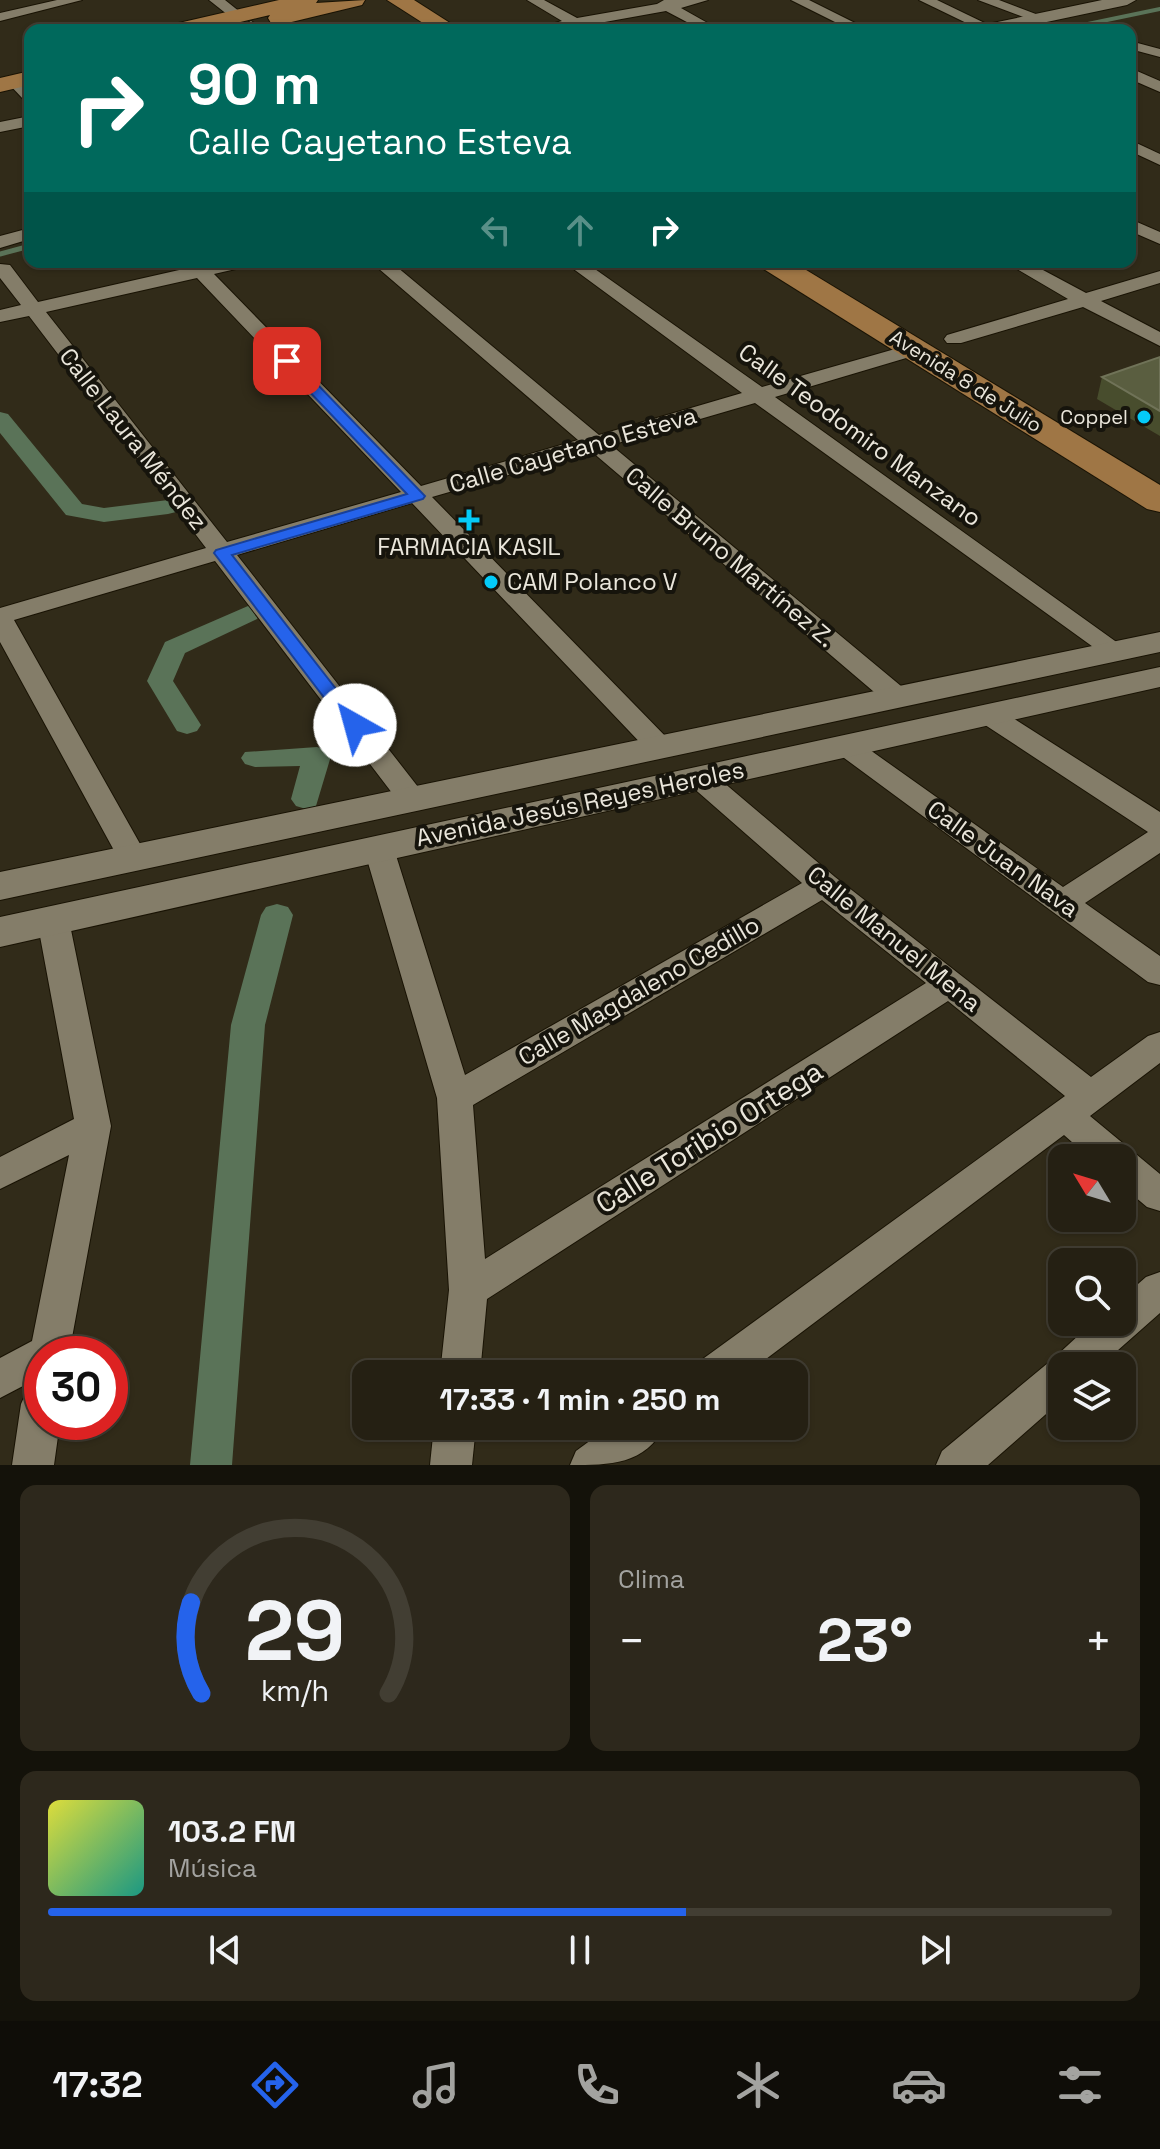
<!DOCTYPE html>
<html lang="es">
<meta charset="utf-8">
<style>
body{margin:0;font-family:"Space Grotesk",sans-serif;background:#2d281c;color:#f1f3f6;height:100vh;display:flex;flex-direction:column;font-size:30px;white-space:nowrap}
*{box-sizing:border-box;margin:0}
p{font-size:26px;color:#a3a3a0}
.icon{flex:none;width:44px;height:44px;fill:none;stroke:currentColor;stroke-width:2;stroke-linecap:round;stroke-linejoin:round}
.map{position:relative;height:1465px;overflow:hidden}
.panel{display:flex;flex-direction:column;gap:20px;padding:20px;background:#14120a;flex:1}
.panel>*{flex:none}
.guide{position:absolute;left:24px;top:24px;width:1112px;height:244px;border-radius:16px;box-shadow:0 2px 6px #0004,0 0 0 2px #423e33;background:#00695c;color:#fff;overflow:hidden}
.needle{width:52px;rotate:308deg}
.tools{position:absolute;left:1048px;top:1144px;display:grid;gap:16px}
.tools a{display:grid;place-items:center;width:88px;height:88px;border-radius:16px;background:#252013;box-shadow:0 2px 6px #0004,0 0 0 2px #423e33;font-size:40px}
.speed{position:absolute;left:24px;top:1336px;display:flex;gap:16px;font-size:40px;font-weight:700;text-align:center}
.speed>*{display:grid;place-content:center;width:104px;height:104px;border-radius:50%;background:#252013;box-shadow:0 2px 6px #0004,0 0 0 2px #423e33;line-height:1}
.speed .limit{border:12px solid #d22;background:#fff;color:#111}
.pin{position:absolute;display:grid;place-items:center;width:68px;height:68px;color:#fff;margin:-34px;border-radius:16px;box-shadow:0 4px 12px #0006}
.me{position:absolute;width:88px;margin:-44px;rotate:322deg;stroke-linejoin:round;filter:drop-shadow(0 0 6px #0008)}
.turn{display:flex;align-items:center;gap:28px;height:168px;padding:0 32px;font-size:36px}
.turn .icon{width:104px;height:104px;stroke-width:2.5}
.turn b{display:block;font-size:56px;line-height:68px}
.lanes{display:flex;align-items:center;height:76px;padding:0 32px;background:#0003;justify-content:center;gap:40px;direction:ltr}
.lanes .off{opacity:.35}
.big{font-size:60px;font-weight:600;line-height:1.1}
.panel .card{flex:1;display:flex;flex-direction:column;justify-content:center;gap:12px;min-width:0;padding:0 28px;border-radius:16px;background:#2d281c}
.panel .dial{align-items:center;gap:0}
.dial svg{height:208px;overflow:visible;fill:none;stroke:#423e33;stroke-width:7;stroke-linecap:round;text-anchor:middle}
.dial text{fill:#f1f3f6;stroke:none}
.song{display:flex;align-items:center;gap:24px}
.cover{width:96px;height:96px;border-radius:12px;background:linear-gradient(135deg,hsl(60 70% 55%),hsl(170 70% 35%))}
.played{height:8px;border-radius:4px;background:linear-gradient(90deg,#2563eb 60%,#423e33 60%)}
.keys{display:flex;justify-content:space-around;direction:ltr}
.heat{display:flex;justify-content:space-between;align-items:center;font-size:44px;direction:ltr}
.panel .tiles{flex:1;display:grid;gap:20px;grid-template-columns:1fr 1fr}
.card:last-child{grid-column:span 2}
.trip{position:absolute;left:352px;top:1360px;width:456px;height:80px;border-radius:16px;background:#252013;box-shadow:0 2px 6px #0004,0 0 0 2px #423e33;font-weight:600;line-height:80px;text-align:center}
.dock{display:flex;height:128px;justify-content:space-around;align-items:center;background:#0f0d08;color:#a3a3a0}
.dock .icon{width:56px;height:56px}
.dock .selected{color:#2563eb}
.dock b{font-size:36px;color:#f1f3f6}
.map>svg:first-child{display:block}
</style>
<div class="map">
<svg width="1160" height="1465" viewBox="0 0 1160 1465">
<rect width="100%" height="100%" fill="#312b19"/>
<g fill="none" stroke-linecap="round" stroke-linejoin="round">
<path stroke="#5a7358" stroke-width="4" d="M1059 30 1160 9"/>
<path stroke="#5a7358" stroke-width="5" d="M0 254 30 246"/>
<g fill="#5a7358" fill-rule="evenodd">
<path d="M0 412 8 414 82 504 104 508 168 500 176 502 180 507 176 512 168 514 104 522 66 515 0 433Z"/>
<path d="M248 606 257 609 261 614 257 619 185 653 173 681 201 725 197 731 187 734 177 731 147 681 165 642Z"/>
<path d="M317 747 327 750 331 756 316 806 306 809 296 806 291 799 300 766 255 767 245 764 241 758 245 752Z"/>
<path d="M277 904 288 907 293 915 265 1025 232 1465H190L231 1025 261 915 266 907Z"/>
</g>
<defs>
<g id="minor">
<path d="M57 0H82L0 21V13Z"/>
<path d="M209 0H225L245 16 233 19Z"/>
<path d="M527 0H544L577 18 657 4 664 0H708L681 8 720 30H702L666 11 588 25 587 30H530L562 21Z"/>
<path d="M791 0H809L869 30H851Z"/>
<path d="M919 0H937L997 29 981 30Z"/>
<path d="M978 0H999L1049 19 1037 22Z"/>
<path d="M251 21 265 30H249L244 25Z"/>
<path d="M1130 41 1160 49V57L1130 49Z"/>
<path d="M1130 68 1160 81V92L1130 79Z"/>
<path d="M15 77 30 89V103L25 101 7 82Z"/>
<path d="M30 116V126L0 132V122Z"/>
<path d="M1130 140 1160 154V165L1130 151Z"/>
<path d="M1130 219 1160 232V244L1130 231Z"/>
<path d="M30 228V239L0 248V236Z"/>
<path d="M183 262 205 265 251 262 249 266 214 274 421 486 578 440 371 262H391L599 435 742 393 564 262H585L762 387 909 345H923L926 349 923 353 775 397 1129 651 1125 657H1107L755 403 611 445 907 691 911 697 907 703 897 705 887 703 591 451 432 497 670 741 674 747 670 753 660 756 650 753 412 503 237 555 422 792 427 799 422 806 412 809 402 806 215 561 14 620 148 858 144 865 133 868 122 865 0 642V608L206 548 29 316 0 322V310L21 305 0 278V264L10 265 38 302 188 268ZM197 278 401 492 227 542 46 312Z"/>
<path d="M1005 262H1028L1086 293 1160 271V283L1101 301 1160 332V346L1083 307 961 343H947L944 339 947 335 1068 299Z"/>
<path d="M989 706 999 709 1160 812V853L1085 903 1160 956V985L1148 982 836 752 832 746 836 740 846 737 856 740 1063 887 1148 832 979 721 975 715 979 709Z"/>
<path d="M700 769 710 771 835 877 1091 1077 1148 1036 1160 1032V1063L1090 1116 1160 1174V1211L1147 1207 1122 1186V1158H1090L1064 1135 746 1374H694L700 1361 1065 1096 948 1001 487 1299 480 1374H440L449 1290 437 1098 364 849 368 842 379 839 390 842 394 849 465 1075 802 883 690 785 686 778 690 771ZM822 900 926 983 485 1259 473 1105Z"/>
<path d="M53 909 64 912 69 920 111 1126 69 1354H42V1376L0 1398V1358L32 1341 69 1155 0 1189V1157L74 1119 37 920 42 912Z"/>
<path d="M1160 1272V1313L1100 1366H1062V1400L988 1465H936L942 1451 1054 1358 1093 1322H1122V1298L1146 1277Z"/>
<path d="M42 1385V1422H60L54 1465H12L21 1404 27 1391Z"/>
<path d="M434 1426H476L472 1465H430Z"/>
<path d="M610 1426H665C645 1465 610 1465 570 1465L576 1451Z"/>
</g>
<g id="tertiary">
<path d="M1102 0H1136L1127 5 1009 30H974L983 25Z"/>
<path d="M1160 632V652L0 900V872Z"/>
<path d="M1160 667V687L0 947V917Z"/>
</g>
<g id="primary">
<path d="M279 0H318L316 3 365 0 362 5 279 25 271 23 268 18 270 15 207 30H167L170 25Z"/>
<path d="M387 0H414L461 30H434Z"/>
<path d="M30 71V85L0 92V78Z"/>
<path d="M757 262H793L1160 485V512L1147 509 762 268Z"/>
</g>
</defs>
<use href="#minor" stroke="#191304" stroke-width="2"/>
<use href="#tertiary" stroke="#191304" stroke-width="2"/>
<use href="#primary" stroke="#191304" stroke-width="2"/>
<use href="#minor" fill="#847d69" fill-rule="evenodd"/>
<use href="#tertiary" fill="#847d69" fill-rule="evenodd"/>
<use href="#primary" fill="#9f7645" fill-rule="evenodd"/>
</g>
<path fill="#484d2d" d="M1160 357V436L1097 399 1102 377Z"/>
<path fill="#5a5e40" stroke="#707358" stroke-width="2" d="M1160 357V411L1102 377Z"/>
<path fill="#2563eb" stroke="#184099" stroke-width="2" d="M283 358H292L425 496 423 499 232 555 361 721 364 725 361 729H348L214 553 216 550 407 494 283 364Z"/>
<g fill="#04cbf9" stroke="#16140c" stroke-width="3">
<circle cx="1144" cy="417" r="8"/>
<path d="M465 508h8v8h8v8h-8v8h-8v-8h-8v-8h8z"/>
<circle cx="491" cy="582" r="8"/>
</g>
<g text-anchor="middle" stroke-width="8" stroke-linejoin="round" paint-order="stroke">
<g font-size="20" fill="#eae6db" stroke="#16140c">
<text transform="translate(966 381) rotate(32)" y="7">Avenida 8 de Julio</text>
</g>
<g font-size="20" fill="#eae6db" stroke="#16140c" text-anchor="end">
<text x="1128" y="424">Coppel</text>
</g>
<g font-size="24" fill="#eae6db" stroke="#16140c">
<text transform="translate(860 435) rotate(36)" y="8">Calle Teodomiro Manzano</text>
<text transform="translate(133 439) rotate(52)" y="8">Calle Laura Méndez</text>
<text transform="translate(573 450) rotate(-16)" y="8">Calle Cayetano Esteva</text>
<text transform="translate(730 557) rotate(40)" y="8">Calle Bruno Martínez Z.</text>
<text transform="translate(580 804) rotate(-12)" y="8">Avenida Jesús Reyes Heroles</text>
<text transform="translate(1003 859) rotate(36)" y="8">Calle Juan Nava</text>
<text transform="translate(894 939) rotate(39)" y="8">Calle Manuel Mena</text>
<text transform="translate(639 991) rotate(-30)" y="8">Calle Magdaleno Cedillo</text>
</g>
<g font-size="24" fill="#eae6db" stroke="#16140c">
<text x="469" y="555">FARMACIA KASIL</text>
<text x="507" y="590" text-anchor="start">CAM Polanco V</text>
</g>
<g font-size="28" fill="#eae6db" stroke="#16140c">
<text transform="translate(709 1137) rotate(-32)" y="10">Calle Toribio Ortega</text>
</g>
</g>
</svg>
<div class="tools">
<a><svg class="needle" viewBox="-14 -14 28 28"><path d="M0-13l5 13h-10z" fill="#e53935"/><path d="M0 13l5-13h-10z" fill="#a3a3a0"/></svg></a>
<a><svg class="icon" aria-label="search" viewBox="0 0 24 24"><circle cx="10" cy="10" r="6"/><path d="M15 15l6 6"/></svg></a>
<a><svg class="icon" aria-label="layers" viewBox="0 0 24 24"><path d="M12 4l9 5-9 5-9-5zM3 14l9 5 9-5"/></svg></a>
</div>
<div class="speed"><div class="limit">30</div></div>
<div class="pin" style="left:287px;top:361px;background:#d93025"><svg class="icon" aria-label="arrive" viewBox="0 0 24 24"><path d="M6 21V4h12l-3 4 3 4H6"/></svg></div>
<svg class="me" style="left:355px;top:725px" viewBox="-20 -20 40 40"><circle r="19" fill="#fff"/><path d="M0-13L10 11 0 6-10 11z" fill="#2563eb"/></svg>
<div class="trip">17:33 · 1 min · 250 m</div>
<div class="guide">
<div class="turn"><svg class="icon" aria-label="right" viewBox="0 0 24 24"><path d="M7 20v-9h11M14 6l5 5-5 5"/></svg><div><b>90 m</b>Calle Cayetano Esteva</div></div>
<div class="lanes"><svg class="icon off" aria-label="left" viewBox="0 0 24 24"><path d="M17 20v-9H6M10 6l-5 5 5 5"/></svg><svg class="icon off" aria-label="ahead" viewBox="0 0 24 24"><path d="M12 20V5M6 11l6-6 6 6"/></svg><svg class="icon" aria-label="right" viewBox="0 0 24 24"><path d="M7 20v-9h11M14 6l5 5-5 5"/></svg></div>
</div>
</div>
<section class="panel">
<div class="tiles">
<div class="card dial"><svg viewBox="0 0 100 80">
<path d="M14 69A42 42 0 1 1 86 69"/>
<path d="M14 69A42 42 0 0 1 10 34" stroke="#2563eb"/>
<text x="50" y="56" font-size="32" font-weight="700">29</text>
<text x="50" y="72" font-size="11">km/h</text>
</svg></div>
<div class="card"><p>Clima</p>
<div class="heat"><a>−</a><b class="big">23°</b><a>+</a></div>
</div>
<div class="card">
<div class="song"><i class="cover"></i><div><b>103.2 FM</b><p>Música</p></div></div>
<div class="played"></div>
<div class="keys"><svg class="icon" aria-label="previous" viewBox="0 0 24 24"><path d="M18 5L8 12l10 7zM5 5v14"/></svg><svg class="icon" aria-label="pause" viewBox="0 0 24 24"><path d="M8 5v14M16 5v14"/></svg><svg class="icon" aria-label="next" viewBox="0 0 24 24"><path d="M6 5l10 7-10 7zM19 5v14"/></svg></div>
</div>
</div>
</section>
<nav class="dock">
<b>17:32</b>
<svg class="icon selected" aria-label="directions" viewBox="0 0 24 24"><path d="M12 3l9 9-9 9-9-9zM9 14v-3h6M13 9l2 2-2 2"/></svg>
<svg class="icon" aria-label="music" viewBox="0 0 24 24"><path d="M9 18V5l10-2v13"/><circle cx="6" cy="18" r="3"/><circle cx="16" cy="16" r="3"/></svg>
<svg class="icon" aria-label="phone" viewBox="0 0 24 24"><path d="M5 4h4l2 5-3 2q2 4 5 5l2-3 5 2v4C11 20 4 13 5 4z"/></svg>
<svg class="icon" aria-label="climate" viewBox="0 0 24 24"><path d="M12 3v18M4 7l16 10M4 17L20 7"/></svg>
<svg class="icon" aria-label="car" viewBox="0 0 24 24"><path d="M5 17H2v-5l4-1 3-4h7l3 4 3 1v5h-3M9 17h6M6 11h13"/><circle cx="7" cy="17" r="2"/><circle cx="17" cy="17" r="2"/></svg>
<svg class="icon" aria-label="filters" viewBox="0 0 24 24"><path d="M4 7h16M4 17h16"/><circle cx="9" cy="7" r="2"/><circle cx="15" cy="17" r="2"/></svg>
</nav>
